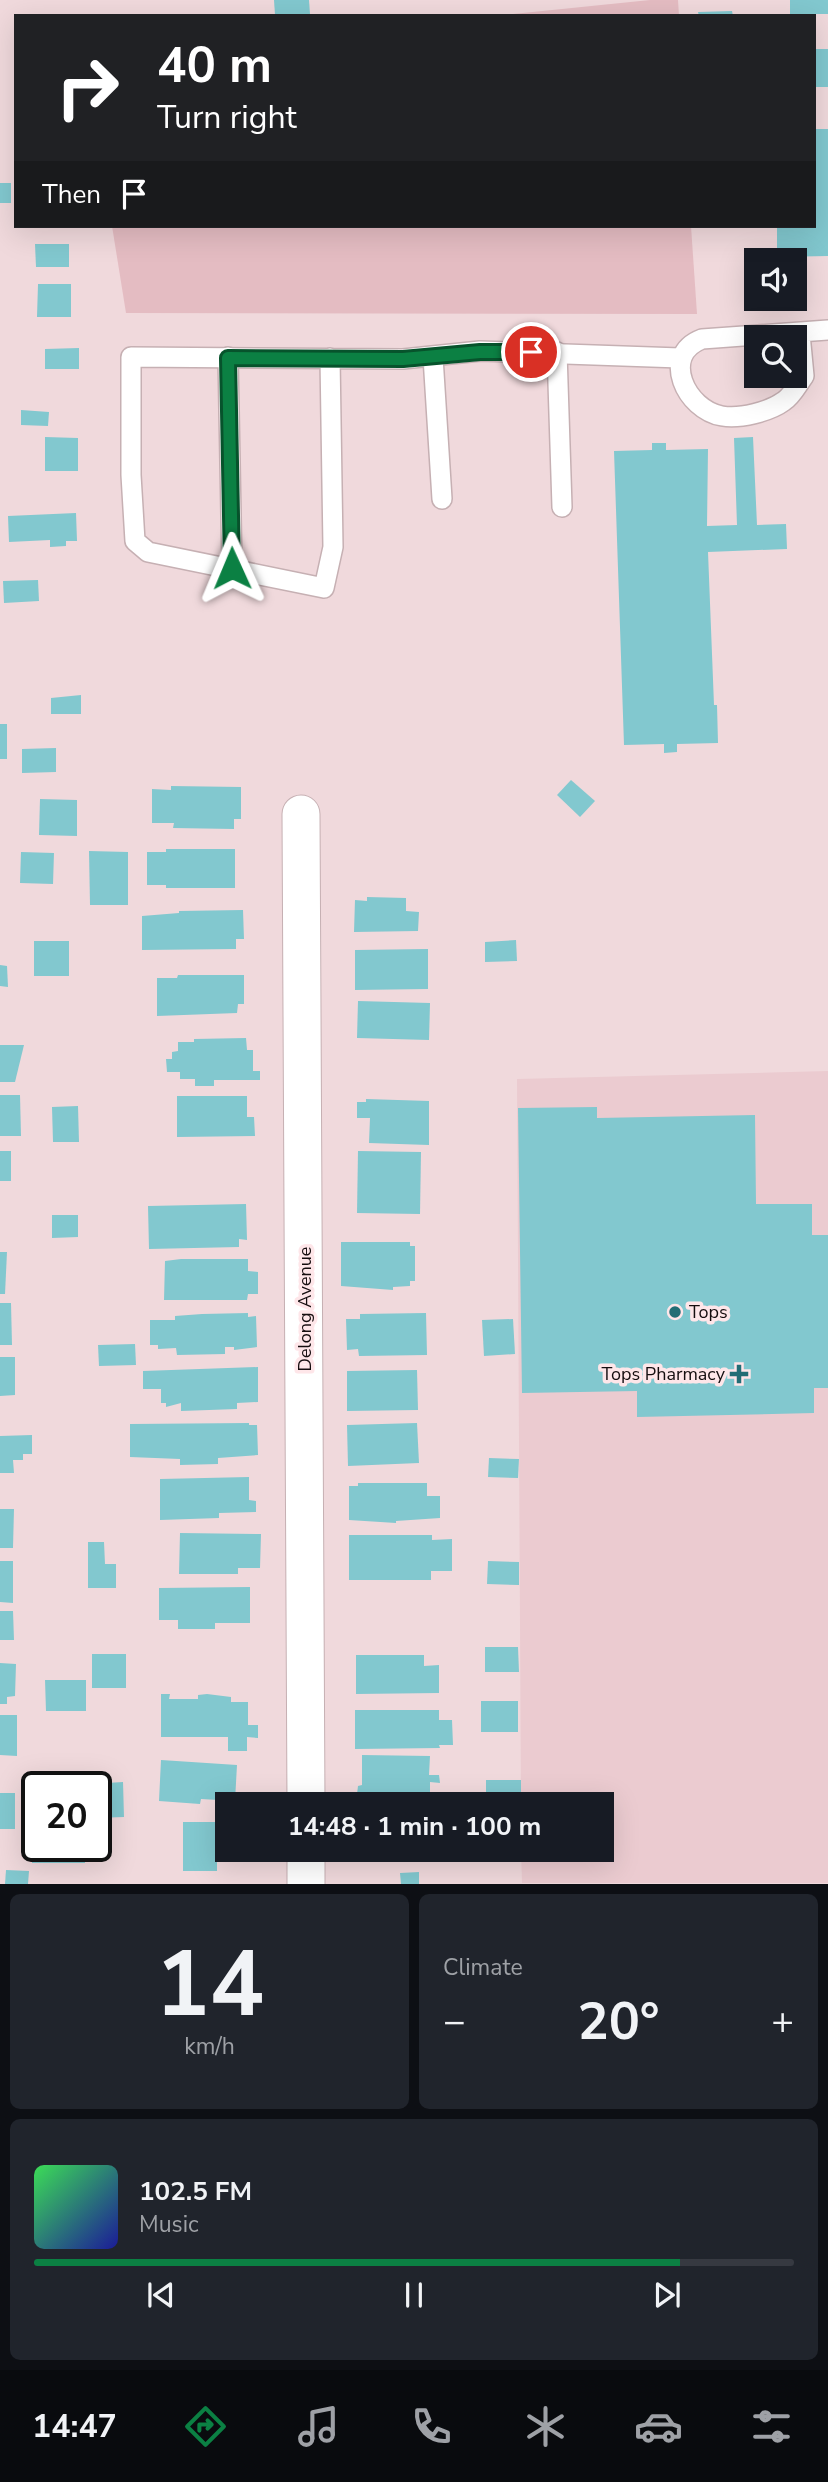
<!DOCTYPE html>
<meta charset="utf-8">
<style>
body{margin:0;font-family:"Nunito Sans",sans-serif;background:#20242c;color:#f1f3f6;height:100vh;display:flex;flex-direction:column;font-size:26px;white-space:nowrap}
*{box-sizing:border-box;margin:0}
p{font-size:23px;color:#9ea1a6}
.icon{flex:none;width:38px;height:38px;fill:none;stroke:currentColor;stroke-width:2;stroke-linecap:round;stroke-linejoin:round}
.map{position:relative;height:1884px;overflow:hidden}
.details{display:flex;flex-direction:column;gap:10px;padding:10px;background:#0d0f14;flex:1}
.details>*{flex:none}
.hud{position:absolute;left:14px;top:14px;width:802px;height:214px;border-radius:0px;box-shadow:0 7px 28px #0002;background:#202124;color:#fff;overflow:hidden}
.tools{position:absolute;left:744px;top:248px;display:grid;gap:14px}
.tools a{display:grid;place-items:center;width:63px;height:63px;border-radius:0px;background:#171b24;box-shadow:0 7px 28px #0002;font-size:35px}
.speed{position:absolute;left:21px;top:1771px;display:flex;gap:14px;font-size:35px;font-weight:700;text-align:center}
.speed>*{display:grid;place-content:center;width:91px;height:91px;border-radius:50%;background:#171b24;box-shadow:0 7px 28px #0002;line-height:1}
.speed .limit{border:4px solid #111;border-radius:10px;background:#fff;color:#111}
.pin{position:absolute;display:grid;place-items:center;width:60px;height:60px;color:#fff;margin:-30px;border:4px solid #fff;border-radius:50%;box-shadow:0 2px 7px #0007}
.me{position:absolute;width:77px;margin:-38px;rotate:359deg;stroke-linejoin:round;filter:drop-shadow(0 0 5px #0008)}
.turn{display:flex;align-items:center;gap:24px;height:147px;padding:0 28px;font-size:32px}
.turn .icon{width:91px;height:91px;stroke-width:2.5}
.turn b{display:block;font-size:49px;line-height:60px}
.then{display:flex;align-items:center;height:66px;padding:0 28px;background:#0003;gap:14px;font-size:26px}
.big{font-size:52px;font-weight:700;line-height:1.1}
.details .tile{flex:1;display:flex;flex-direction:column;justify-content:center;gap:10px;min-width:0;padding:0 24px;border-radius:10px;background:#20242c}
.details .dial{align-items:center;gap:0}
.dial b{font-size:91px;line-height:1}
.song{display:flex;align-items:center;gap:21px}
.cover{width:84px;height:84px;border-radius:10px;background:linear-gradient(135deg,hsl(130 70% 55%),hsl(240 70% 35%))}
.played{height:7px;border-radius:4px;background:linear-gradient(90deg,#0b8043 85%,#363941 85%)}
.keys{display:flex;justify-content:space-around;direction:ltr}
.heat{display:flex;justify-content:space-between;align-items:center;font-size:38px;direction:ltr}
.details .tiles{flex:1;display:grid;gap:10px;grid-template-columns:1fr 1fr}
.tile:last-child{grid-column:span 2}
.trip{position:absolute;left:215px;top:1792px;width:399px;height:70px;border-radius:0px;background:#171b24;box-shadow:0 7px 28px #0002;font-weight:700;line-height:70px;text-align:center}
.tabs{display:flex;height:112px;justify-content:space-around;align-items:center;background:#090b0e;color:#9ea1a6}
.tabs .icon{width:49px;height:49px}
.tabs .on{color:#0b8043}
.tabs b{font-size:32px;color:#f1f3f6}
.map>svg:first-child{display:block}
</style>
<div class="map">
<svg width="828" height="1884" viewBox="0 0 828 1884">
<rect width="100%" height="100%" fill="#f0d9dc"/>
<path fill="#ebcbd0" d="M828 1071V1883H522L521 1850H602V1804H521L517 1079Z"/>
<g fill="#e4bcc2">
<path d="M650 0H678L679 16H494Z"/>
<path d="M112 226H691L697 314 126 313Z"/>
</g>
<g fill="#82c8cf">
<path d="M274 0H309L310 14 275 15Z"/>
<rect x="790" y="0" width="38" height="14"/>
<path d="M732 11 733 16H699L698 12Z"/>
<rect x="814" y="49" width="14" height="38"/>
<path d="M814 129H828V256L777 257V226H814Z"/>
<rect x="0" y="183" width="11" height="20"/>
<path d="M35 244H69V267H36Z"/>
<path d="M38 284H71V317H37Z"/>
<path d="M79 348V369H45V349Z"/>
<path d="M21 410 49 412 48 426 21 425Z"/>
<path d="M45 437 78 438V471H45Z"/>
<path d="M753 437 757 525 786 524 787 549 708 552 714 705H717L718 743 677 744V752L664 753V744L624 745 614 451 652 450V443H666V450L708 449 707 526 737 525 734 438Z"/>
<path d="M76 513 77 541H66V546L50 547V540L9 542 8 516Z"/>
<path d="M38 580 39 601 4 603 3 581Z"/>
<path d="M81 695V714H51V698Z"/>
<rect x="0" y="724" width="7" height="35"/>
<path d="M56 748V772L22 773V749Z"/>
<path d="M571 780 595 801 580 817 557 795Z"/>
<path d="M171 786 241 787V819H234V829L173 828 174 823H152V789L171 790Z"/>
<path d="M40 799 77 800V836L39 835Z"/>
<path d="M166 849H235V888H166V885H147V852H166Z"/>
<path d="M89 851 128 852V905H90Z"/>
<path d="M21 852 54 853 53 884 20 883Z"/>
<path d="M367 897 406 898V911L419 912 418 931 354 932 355 900 367 901Z"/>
<path d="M243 910 244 939H236V949L142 950V916L179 913V911Z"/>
<path d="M516 940 517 961 485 962V942Z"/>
<rect x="34" y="941" width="35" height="35"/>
<path d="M428 949V989L355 990V950Z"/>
<path d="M0 965 7 966 8 987 0 986Z"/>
<path d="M178 975H244V1004H238L237 1013 157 1016V978H177Z"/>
<path d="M358 1001 430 1003 429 1040 357 1038Z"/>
<path d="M246 1038 247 1050H253V1071H260V1080H214V1086H195V1079H180V1072H167L166 1059H172V1052L178 1051V1042H194V1039Z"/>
<path d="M0 1045H24L15 1082H0Z"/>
<path d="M0 1095H20L21 1136H0Z"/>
<path d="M177 1096H247V1117H254L255 1136 177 1137Z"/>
<path d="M366 1099 429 1101V1145L369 1143 370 1118H357V1102H366Z"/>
<path d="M78 1106 79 1142H53L52 1107Z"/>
<path d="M597 1107V1118L755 1115 756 1204H812V1235H828V1388H814V1413L637 1417V1391L522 1393 518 1108Z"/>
<rect x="0" y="1151" width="11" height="30"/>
<path d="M358 1151 421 1152 420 1214 357 1213Z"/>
<path d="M246 1204 247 1240 239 1239V1247L149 1249 148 1206Z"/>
<path d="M52 1215H78V1237L52 1238Z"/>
<path d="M341 1242H410V1246H415V1281H410V1286L393 1287V1290L341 1286Z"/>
<path d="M0 1252H7L5 1294H0Z"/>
<path d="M181 1259H248V1271L258 1272V1294H248L247 1300H164L165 1261Z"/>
<path d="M0 1303H11L12 1345H0Z"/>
<path d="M248 1313V1317L256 1316 257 1347 234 1350V1347H225V1354L177 1355 176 1348 158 1349V1345H150V1320H175V1316L202 1314Z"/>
<path d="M426 1313 427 1355 359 1356 358 1349 347 1350 346 1319H360V1314Z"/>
<path d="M513 1319 515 1354 484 1356 482 1320Z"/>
<path d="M135 1344 136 1365 99 1366 98 1345Z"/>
<path d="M0 1357H15V1395L0 1396Z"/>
<path d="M258 1367V1402L237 1403V1409L181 1411V1403L166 1407V1403H161V1389H143V1371Z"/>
<path d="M417 1370 418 1410 347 1411V1371Z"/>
<path d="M249 1423V1425H257L258 1455 218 1458V1464L180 1465V1459L130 1457V1424Z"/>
<path d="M417 1423 419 1463 348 1466 347 1425Z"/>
<path d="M32 1435V1454H23V1460H13L14 1473H0V1436Z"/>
<path d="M489 1458 519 1459 518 1478 488 1477Z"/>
<path d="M249 1477V1500L256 1501V1512L219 1513V1518L160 1520V1479Z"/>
<path d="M358 1483H427V1496H440V1518L396 1521V1523L349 1520V1486H358Z"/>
<path d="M0 1509H14L13 1548H0Z"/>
<path d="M180 1533 261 1534 260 1568H238V1574H179Z"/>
<path d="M349 1535H432V1540L452 1539V1571H431V1580H349Z"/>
<path d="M88 1542H104L105 1564H116V1588H88Z"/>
<path d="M0 1561H13V1603L0 1602Z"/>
<path d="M488 1561 519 1562V1585L487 1584Z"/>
<path d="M250 1587V1623H215V1629H178V1620H159V1588Z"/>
<path d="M0 1611H13L14 1640H0Z"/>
<path d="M485 1647H518L519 1672H485Z"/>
<rect x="92" y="1654" width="34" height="34"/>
<path d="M356 1655H424V1666L439 1665V1693L356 1694Z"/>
<path d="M0 1663 16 1664 15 1696 7 1697V1704H0Z"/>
<path d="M45 1680H86V1711H46Z"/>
<path d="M161 1694H170L169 1699H198V1695L207 1694 231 1697V1702H248V1725H258V1738L247 1737V1751H228V1737H161Z"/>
<rect x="481" y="1701" width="37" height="31"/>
<path d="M355 1710H439V1720H452L453 1745H439L440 1748 355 1749Z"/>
<path d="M0 1715H17V1756L0 1755Z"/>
<path d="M362 1755 430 1756 429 1775H439L440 1783 430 1782V1798H362V1794H357L358 1786 362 1785Z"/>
<path d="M161 1760 237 1765 235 1801 201 1799 200 1804 159 1801Z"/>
<rect x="486" y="1780" width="35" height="24"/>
<path d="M123 1782 124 1817 96 1818V1787H90V1784Z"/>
<path d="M34 1792H37V1846H85V1863H32Z"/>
<rect x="0" y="1793" width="15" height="36"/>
<rect x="183" y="1822" width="34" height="49"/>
<path d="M355 1850H428V1859H375V1855L355 1856Z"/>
<path d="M6 1870 29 1871 28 1884H5Z"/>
<path d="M419 1872V1884H401L400 1873Z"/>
</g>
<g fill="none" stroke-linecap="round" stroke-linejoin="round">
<defs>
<g id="service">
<path d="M800 334 804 376C798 384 792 396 784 401 769 412 740 419 722 416 686 410 660 355 702 339L828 330"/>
<path d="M557 352 562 507"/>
<path d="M228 357 232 568"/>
<path d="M433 357 442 499"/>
<path d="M330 358 333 547 324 588 148 552 135 541 131 475V357L403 359 480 351 680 358"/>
</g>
<g id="minor">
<path d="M301 814 306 1804"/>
<path d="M306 1850V1884"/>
</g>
</defs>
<use href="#service" stroke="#c6b0b3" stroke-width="22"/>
<use href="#minor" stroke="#c6b0b3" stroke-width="39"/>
<use href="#service" stroke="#fff" stroke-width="19"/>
<use href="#minor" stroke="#fff" stroke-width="37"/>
</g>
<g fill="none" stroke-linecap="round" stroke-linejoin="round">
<defs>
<path id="route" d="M232 568 228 358 403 359 480 352H531"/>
</defs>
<use href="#route" stroke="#07532c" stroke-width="18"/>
<use href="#route" stroke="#0b8043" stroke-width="12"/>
</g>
<g fill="#226d75" stroke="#fee6e9" stroke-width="2.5">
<circle cx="675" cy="1312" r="7"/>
<path d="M735.5 1363.5h7v7h7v7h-7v7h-7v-7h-7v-7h7z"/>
</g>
<g text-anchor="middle" stroke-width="7" stroke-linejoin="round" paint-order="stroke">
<g font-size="18" fill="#150d0f" stroke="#fee6e9">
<text transform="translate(305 1309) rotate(-90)" y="6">Delong Avenue</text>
</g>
<g font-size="18" fill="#150d0f" stroke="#fee6e9" text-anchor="start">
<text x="689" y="1318">Tops</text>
<text x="725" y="1380" text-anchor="end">Tops Pharmacy</text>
</g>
</g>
</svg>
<div class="tools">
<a><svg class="icon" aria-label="sound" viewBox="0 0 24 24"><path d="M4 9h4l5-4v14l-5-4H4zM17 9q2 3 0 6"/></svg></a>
<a><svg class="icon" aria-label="search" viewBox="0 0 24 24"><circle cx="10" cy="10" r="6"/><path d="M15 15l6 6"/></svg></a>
</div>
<div class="speed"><div class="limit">20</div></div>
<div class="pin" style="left:531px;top:352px;background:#d93025"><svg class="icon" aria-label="arrive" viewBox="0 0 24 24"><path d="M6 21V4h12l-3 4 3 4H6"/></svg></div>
<svg class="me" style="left:232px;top:568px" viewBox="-20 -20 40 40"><path d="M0-17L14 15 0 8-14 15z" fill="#0b8043" stroke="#fff" stroke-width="4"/></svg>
<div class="trip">14:48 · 1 min · 100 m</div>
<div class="hud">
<div class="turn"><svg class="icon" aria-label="right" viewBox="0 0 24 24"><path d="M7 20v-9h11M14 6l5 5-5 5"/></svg><div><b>40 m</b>Turn right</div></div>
<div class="then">Then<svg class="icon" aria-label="arrive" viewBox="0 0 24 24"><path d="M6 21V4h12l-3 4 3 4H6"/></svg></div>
</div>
</div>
<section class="details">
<div class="tiles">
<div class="tile dial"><b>14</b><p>km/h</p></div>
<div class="tile"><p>Climate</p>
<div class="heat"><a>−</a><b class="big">20°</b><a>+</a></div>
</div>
<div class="tile">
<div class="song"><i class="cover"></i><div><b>102.5 FM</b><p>Music</p></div></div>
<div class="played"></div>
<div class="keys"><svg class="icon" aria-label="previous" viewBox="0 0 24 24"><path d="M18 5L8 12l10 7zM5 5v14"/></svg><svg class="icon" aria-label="pause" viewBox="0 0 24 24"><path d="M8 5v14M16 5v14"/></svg><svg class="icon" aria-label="next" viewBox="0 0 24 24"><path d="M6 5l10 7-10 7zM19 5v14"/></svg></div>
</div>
</div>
</section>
<nav class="tabs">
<b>14:47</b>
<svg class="icon on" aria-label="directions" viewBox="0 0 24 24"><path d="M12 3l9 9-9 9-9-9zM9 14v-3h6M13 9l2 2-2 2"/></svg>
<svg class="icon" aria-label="music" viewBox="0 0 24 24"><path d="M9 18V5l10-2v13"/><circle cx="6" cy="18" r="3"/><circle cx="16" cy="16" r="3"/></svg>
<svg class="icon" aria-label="phone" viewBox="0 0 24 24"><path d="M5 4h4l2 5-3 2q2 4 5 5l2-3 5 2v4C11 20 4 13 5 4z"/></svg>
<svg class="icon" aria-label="climate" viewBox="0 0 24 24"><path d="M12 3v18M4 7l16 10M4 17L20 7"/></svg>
<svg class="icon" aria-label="car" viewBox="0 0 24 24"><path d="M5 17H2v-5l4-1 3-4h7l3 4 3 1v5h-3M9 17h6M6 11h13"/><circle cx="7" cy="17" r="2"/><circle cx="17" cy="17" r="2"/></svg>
<svg class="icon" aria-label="filters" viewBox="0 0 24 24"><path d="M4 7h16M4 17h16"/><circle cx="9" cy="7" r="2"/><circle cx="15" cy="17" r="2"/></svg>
</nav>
